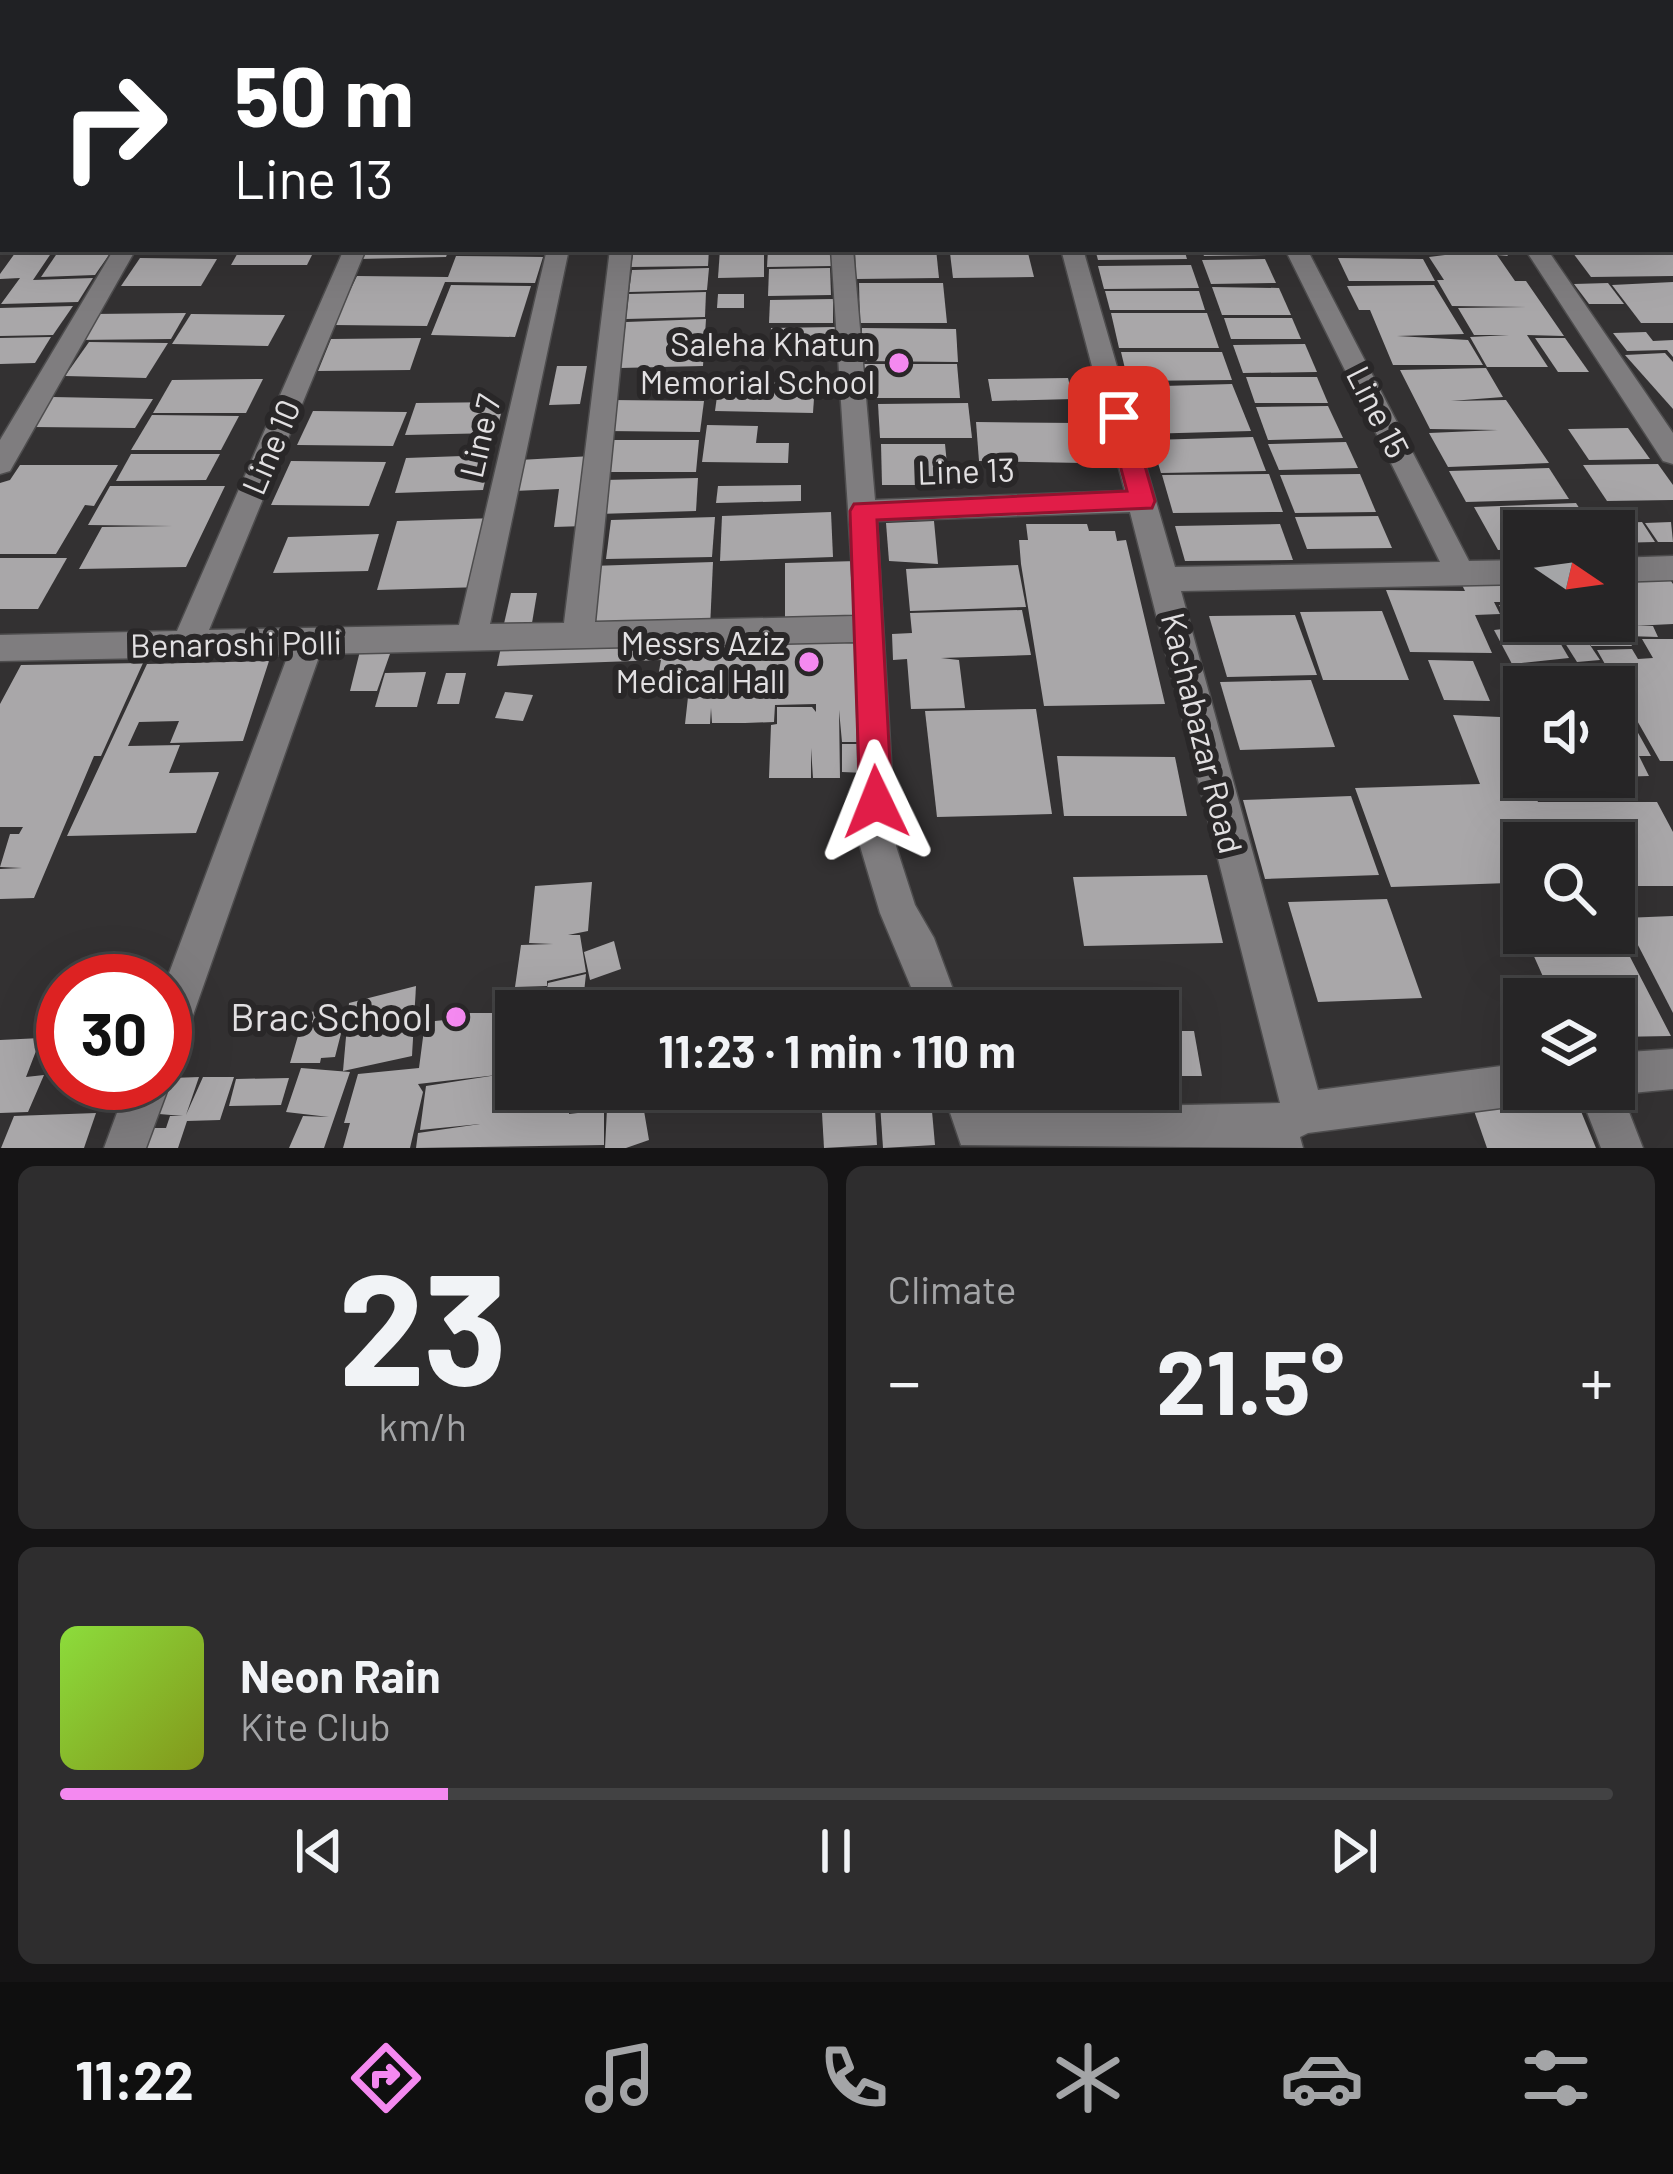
<!DOCTYPE html>
<meta charset="utf-8">
<style>
body{margin:0;font-family:Barlow,sans-serif;background:#2e2d2e;color:#f1f3f6;height:100vh;display:flex;flex-direction:column;font-size:45px;white-space:nowrap}
*{box-sizing:border-box;margin:0}
p{font-size:39px;color:#a4a5a7}
.icon{flex:none;width:66px;height:66px;fill:none;stroke:currentColor;stroke-width:2;stroke-linecap:round;stroke-linejoin:round}
.map{position:relative;height:1148px;overflow:hidden}
.details{display:flex;flex-direction:column;gap:18px;padding:18px;background:#151415;flex:1}
.details>*{flex:none}
.banner{position:absolute;left:0px;top:0px;width:1674px;height:252px;box-shadow:0 12px 48px #0002,0 0 0 3px #424243;background:#202124;color:#fff;overflow:hidden}
.needle{width:78px;rotate:103deg}
.controls{position:absolute;left:1503px;top:510px;display:grid;gap:24px}
.controls a{display:grid;place-items:center;width:132px;height:132px;border-radius:0px;background:#262526;box-shadow:0 12px 48px #0002,0 0 0 3px #424243;font-size:60px}
.speed{position:absolute;left:36px;top:954px;display:flex;gap:24px;font-size:60px;font-weight:700;text-align:center}
.speed>*{display:grid;place-content:center;width:156px;height:156px;border-radius:50%;background:#262526;box-shadow:0 12px 48px #0002,0 0 0 3px #424243;line-height:1}
.speed .limit{border:18px solid #d22;background:#fff;color:#111}
.pin{position:absolute;display:grid;place-items:center;width:102px;height:102px;color:#fff;margin:-51px;border-radius:24px;box-shadow:0 6px 18px #0006}
.me{position:absolute;width:132px;margin:-66px;rotate:358deg;stroke-linejoin:round;filter:drop-shadow(0 0 9px #0008)}
.turn{display:flex;align-items:center;gap:42px;height:252px;padding:0 36px;font-size:54px}
.turn .icon{width:156px;height:156px;stroke-width:2.5}
.turn b{display:block;font-size:84px;line-height:102px}
.big{font-size:90px;font-weight:700;line-height:1.1}
.details .widget{flex:1;display:flex;flex-direction:column;justify-content:center;gap:18px;min-width:0;padding:0 42px;border-radius:18px;background:#2e2d2e}
.details .dial{align-items:center;gap:0}
.dial b{font-size:156px;line-height:1}
.song{display:flex;align-items:center;gap:36px}
.cover{width:144px;height:144px;border-radius:18px;background:linear-gradient(135deg,hsl(90 70% 55%),hsl(70 70% 35%))}
.played{height:12px;border-radius:6px;background:linear-gradient(90deg,#f489f0 25%,#424243 25%)}
.keys{display:flex;justify-content:space-around;direction:ltr}
.heat{display:flex;justify-content:space-between;align-items:center;font-size:66px;direction:ltr}
.details .tiles{flex:1;display:grid;gap:18px;grid-template-columns:1fr 1fr}
.widget:last-child{grid-column:span 2}
.trip{position:absolute;left:495px;top:990px;width:684px;height:120px;border-radius:0px;background:#262526;box-shadow:0 12px 48px #0002,0 0 0 3px #424243;font-weight:700;line-height:120px;text-align:center}
.tab-bar{display:flex;height:192px;justify-content:space-around;align-items:center;background:#0f0f0f;color:#a4a5a7}
.tab-bar .icon{width:84px;height:84px}
.tab-bar .on{color:#f489f0}
.tab-bar b{font-size:54px;color:#f1f3f6}
.map>svg:first-child{display:block}
</style>
<div class="map">
<svg width="1673" height="1148" viewBox="0 0 1673 1148">
<rect width="100%" height="100%" fill="#333132"/>
<g fill="#a9a7a9">
<path d="M18 249H54L33 280 93 278 78 302 1 304 20 278 0 279V274Z"/>
<path d="M60 249H113L95 275 41 277Z"/>
<path d="M142 249H222L218 255H138Z"/>
<path d="M240 249H315L307 265H231Z"/>
<path d="M363 249H449L446 257 359 259Z"/>
<path d="M634 249H709L708 266 631 267Z"/>
<path d="M720 249H764V277L718 278Z"/>
<path d="M768 249H833V266L767 267Z"/>
<path d="M855 249H936L939 278 856 279Z"/>
<path d="M1095 249H1184L1187 259 1098 260Z"/>
<path d="M1201 249H1264L1267 255 1204 256Z"/>
<path d="M1339 249H1415L1419 255 1342 254Z"/>
<path d="M1421 249H1503L1508 256 1497 255 1515 281H1526L1564 336 1527 335 1548 367H1487L1470 337 1509 335H1474L1458 308 1529 307 1452 306 1437 280H1444L1429 257 1445 255H1424Z"/>
<path d="M1570 249H1673V276L1591 277Z"/>
<path d="M950 253H1028L1034 277 953 278Z"/>
<path d="M456 256 543 257 535 283 445 282 427 326 333 325 357 276 448 277Z"/>
<path d="M140 258 217 259 201 286H121Z"/>
<path d="M1338 258 1423 259 1435 281H1349Z"/>
<path d="M1265 259 1276 283 1211 284 1202 260Z"/>
<path d="M1191 265 1199 288 1104 289 1098 266Z"/>
<path d="M709 268 707 290 629 292 632 270Z"/>
<path d="M830 268 831 295 768 296 769 269Z"/>
<path d="M1673 282V323H1641L1612 285Z"/>
<path d="M859 283H943L947 323H860Z"/>
<path d="M1608 283 1624 304H1589L1574 284Z"/>
<path d="M451 285 531 286 515 337 431 335Z"/>
<path d="M1434 285 1464 334 1397 336 1468 340 1483 365H1393L1370 310H1359L1347 286Z"/>
<path d="M1212 287 1279 288 1291 315H1222Z"/>
<path d="M1105 291H1199L1205 310H1110Z"/>
<path d="M706 292 705 317 626 319 629 294Z"/>
<path d="M718 294H744V308H717Z"/>
<path d="M833 299V323H769L770 300Z"/>
<path d="M73 306 53 335 0 336V308Z"/>
<path d="M186 313 171 339 76 340 93 314Z"/>
<path d="M1111 313H1207L1219 348H1119Z"/>
<path d="M191 314 285 315 268 346 172 344Z"/>
<path d="M1224 318H1292L1301 339H1231Z"/>
<path d="M706 319 703 366 620 368 626 322Z"/>
<path d="M836 327V352H770L771 328Z"/>
<path d="M862 328 956 329 958 362 862 361Z"/>
<path d="M1646 332 1653 341 1673 340V357L1667 350 1627 351 1613 333Z"/>
<path d="M51 337 35 363 0 364V338Z"/>
<path d="M421 338 410 370 318 371 331 339Z"/>
<path d="M1535 338H1565L1589 372H1558Z"/>
<path d="M89 342 168 343 146 378 65 376Z"/>
<path d="M1305 344 1317 372 1243 373 1233 345Z"/>
<path d="M1121 352H1222L1232 380 1128 381Z"/>
<path d="M1665 353 1673 362V409L1625 355Z"/>
<path d="M862 364H957L960 398H863Z"/>
<path d="M557 366H587L580 404 549 405Z"/>
<path d="M1486 368 1503 397 1451 401 1506 400 1549 463 1448 467 1429 433 1498 430 1430 429 1400 370Z"/>
<path d="M1246 377H1317L1328 403H1255Z"/>
<path d="M1068 378 1073 399 992 401 988 379Z"/>
<path d="M263 379 246 413H153L172 380Z"/>
<path d="M719 382 815 383 813 413 715 411Z"/>
<path d="M1232 384 1251 431 1143 434 1129 387Z"/>
<path d="M53 397 153 399 135 428 33 427Z"/>
<path d="M612 400 704 401 700 432 606 431Z"/>
<path d="M504 402 496 433 405 435 416 403Z"/>
<path d="M968 403 972 438H880L878 404Z"/>
<path d="M1328 406 1343 438 1268 440 1256 407Z"/>
<path d="M313 411 407 412 393 446 297 445Z"/>
<path d="M152 415 239 416 221 450H131Z"/>
<path d="M976 422 1077 423 1083 463 979 461Z"/>
<path d="M707 425 758 426 756 443H789L788 463 702 462Z"/>
<path d="M1628 428 1650 459 1589 460 1568 429Z"/>
<path d="M1253 437 1266 471 1161 473 1151 440Z"/>
<path d="M606 440H699L696 472H601Z"/>
<path d="M1346 442 1358 468 1279 470 1268 444Z"/>
<path d="M881 444H945L949 485H882Z"/>
<path d="M131 454H220L206 480 116 481Z"/>
<path d="M491 455 483 490 395 493 406 458Z"/>
<path d="M592 456 584 526 554 527 559 489 514 491 519 460Z"/>
<path d="M291 461 386 462 369 506 271 505Z"/>
<path d="M1658 464 1673 485V500L1607 501 1583 465Z"/>
<path d="M20 465H118L94 506 85 505 56 554H0V483L10 480Z"/>
<path d="M1549 468 1569 499 1466 502 1449 471Z"/>
<path d="M1269 474 1283 512 1173 513 1162 475Z"/>
<path d="M1360 474 1376 512 1295 513 1280 475Z"/>
<path d="M698 478 696 511 598 514 603 480Z"/>
<path d="M801 485V501L716 503 718 486Z"/>
<path d="M110 486H225L186 567 79 569 102 527 172 526 88 525Z"/>
<path d="M1576 503 1594 531H1524V549L1498 550 1474 507Z"/>
<path d="M831 512 833 557 720 561 722 516Z"/>
<path d="M1378 516 1392 548 1307 549 1295 517Z"/>
<path d="M715 517 712 557 606 559 611 520Z"/>
<path d="M497 518 482 587 377 590 397 521Z"/>
<path d="M934 521 938 564 889 561 886 523Z"/>
<path d="M1642 522 1655 542 1614 543V531H1601L1596 524Z"/>
<path d="M1671 522 1673 542H1658L1645 523Z"/>
<path d="M1026 524H1087L1089 531H1115L1117 541 1126 540 1165 704 1044 706 1021 564 1019 540H1028Z"/>
<path d="M1280 524 1293 560 1185 561 1175 526Z"/>
<path d="M379 534 368 571 273 573 288 537Z"/>
<path d="M0 558H67L38 609H0Z"/>
<path d="M857 561 861 619 785 622V563Z"/>
<path d="M713 562 710 628H583L591 566Z"/>
<path d="M1018 565 1026 607 910 611 906 569Z"/>
<path d="M1666 574 1673 584V624L1632 626 1614 600V576Z"/>
<path d="M1518 582 1524 613 1518 602H1494L1500 614 1475 615 1492 653 1410 652 1386 590 1465 591 1461 583Z"/>
<path d="M511 593H537L531 629 503 628Z"/>
<path d="M1499 605H1517L1524 624 1510 625Z"/>
<path d="M1022 610 1031 655 941 658 959 660 965 708 911 709 907 659 893 660 892 634 912 633 910 613Z"/>
<path d="M1382 611 1409 680H1323L1300 612Z"/>
<path d="M1295 615 1317 675 1227 677 1209 616Z"/>
<path d="M1566 621H1574L1600 660 1577 662 1553 624Z"/>
<path d="M1549 624 1569 658 1512 664 1494 630Z"/>
<path d="M1613 625 1653 626 1658 637 1627 636 1632 646H1591L1581 626Z"/>
<path d="M868 638 864 742H842L839 710 840 778H813L811 748V778H769L771 725 777 724V707H812L816 712V704L775 705 774 722 745 723H712L711 708 710 724H685L689 688H656L661 660 497 666 501 647 751 646V641Z"/>
<path d="M1642 639H1673V761H1660L1597 650 1632 649 1638 659 1653 658Z"/>
<path d="M360 651H391L377 691H350Z"/>
<path d="M1428 660 1473 661 1490 701 1444 700Z"/>
<path d="M269 661 243 741 170 743 179 721 139 722 128 746 180 745 169 773 219 772 196 833 67 836 147 664Z"/>
<path d="M143 663 101 756H94L34 898 0 899V869L22 868 0 867 10 834H19L23 827H0V704L21 665Z"/>
<path d="M1599 663 1612 687H1525L1514 666Z"/>
<path d="M426 672 417 707H375L385 673Z"/>
<path d="M446 673H466L459 704H437Z"/>
<path d="M1311 680 1335 747 1240 750 1220 682Z"/>
<path d="M1614 690 1651 756H1639L1649 776 1614 777Z"/>
<path d="M505 692 533 695 523 721 495 718Z"/>
<path d="M1036 709 1052 814 937 817 925 711Z"/>
<path d="M1453 715 1524 718V777H1559L1563 786H1530L1538 802H1657L1673 832V886H1614V843H1524V887H1511L1509 883 1391 887 1355 788 1480 784Z"/>
<path d="M842 744H865V773L842 772Z"/>
<path d="M1057 756 1175 757 1187 816H1064Z"/>
<path d="M1351 796 1379 875 1265 879 1243 800Z"/>
<path d="M1207 875 1223 943 1084 946 1073 877Z"/>
<path d="M592 882 588 931 568 935H580L586 972 547 981V986L515 987 521 945 553 944 529 943 535 886Z"/>
<path d="M1507 896H1524V933H1614V926L1671 1036 1614 1037V999H1553Z"/>
<path d="M1387 899 1422 998 1318 1002 1288 902Z"/>
<path d="M1673 916V1013L1624 918Z"/>
<path d="M614 941 621 969 590 980 584 952Z"/>
<path d="M586 974 582 1011H516V1089H607L606 1106 569 1110V1114L604 1110V1145L416 1148 418 1133 480 1124 420 1130 426 1086 497 1075 418 1084 423 1092 410 1148H343L350 1123H344L358 1074 419 1068 425 1022 465 1018 466 1013H511L513 991 547 989 548 983Z"/>
<path d="M416 986 412 1056 343 1071 349 1003Z"/>
<path d="M347 1010 335 1057 321 1058 320 1063H290L305 1012Z"/>
<path d="M1158 1031H1194L1202 1076H1158Z"/>
<path d="M41 1038 26 1077 44 1075 28 1112 0 1113V1040Z"/>
<path d="M301 1068 350 1072 324 1148H289L303 1116 329 1117 286 1112Z"/>
<path d="M199 1077 186 1115 203 1077H234L220 1120 187 1121 178 1148H145L152 1128H166L170 1116H183L159 1114 172 1078Z"/>
<path d="M289 1078 281 1105 229 1106 236 1079Z"/>
<path d="M648 1089 660 1094 643 1105 649 1140 626 1148H605L607 1109Z"/>
<path d="M824 1089H931L932 1097 824 1110Z"/>
<path d="M931 1100 935 1145 883 1148 880 1103Z"/>
<path d="M1578 1104 1596 1148H1487L1472 1105Z"/>
<path d="M875 1110 877 1145 824 1148 822 1113Z"/>
<path d="M96 1113 84 1148H1L14 1116Z"/>
</g>
<g fill="none" stroke-linecap="round" stroke-linejoin="round">
<defs>
<g id="minor">
<path d="M51 0H70L49 3Z"/>
<path d="M279 0H297L277 3Z"/>
<path d="M513 0H531L511 3Z"/>
<rect x="741" y="0" width="18" height="3"/>
<path d="M969 0H987L988 3H970Z"/>
<path d="M1219 0H1237L1238 3H1220Z"/>
<rect x="1390" y="0" width="18" height="3"/>
<rect x="0" y="38" width="3" height="10"/>
<path d="M3 222V236L0 237V223Z"/>
<path d="M114 249H136L10 471 0 474V440Z"/>
<path d="M344 249H366L209 630 459 625 547 249H569L490 624 564 623 610 249H632L595 622 855 616 831 249H853L875 500 1125 491 1061 249H1083L1175 567 1440 562 1285 249H1307L1469 561 1524 560V584L1181 591 1318 1090 1524 1063V1089H1543L1539 1099 1524 1105 1308 1133 1300 1137 1303 1148 961 1145 942 1089H984L990 1109 1280 1103 1130 512 877 521 896 846 915 905 934 938 961 1011H921L880 913 860 846 856 642 320 654 185 1038 179 1052 165 1058V984L288 655 0 661V635L177 631Z"/>
<path d="M1525 249H1547L1673 433V464L1663 461Z"/>
<path d="M1673 556V580L1614 582V558Z"/>
<path d="M1673 1049V1089L1622 1094 1643 1148H1601L1578 1089H1614V1053Z"/>
<path d="M165 1072 170 1083 146 1148H104L128 1083H165Z"/>
</g>
</defs>
<use href="#minor" stroke="#4e4d4e" stroke-width="3"/>
<use href="#minor" fill="#7f7d7f" fill-rule="evenodd"/>
</g>
<path fill="#e11d48" stroke="#92132f" stroke-width="3" d="M1119 408 1131 417 1155 501 1152 508 877 520 892 802 888 813 876 817 865 813 860 802 850 511 854 504 1127 491 1107 417Z"/>
<g fill="#f489f0" stroke="#292728" stroke-width="4.5">
<circle cx="899" cy="363" r="12"/>
<circle cx="809" cy="662" r="12"/>
<circle cx="456" cy="1017" r="12"/>
</g>
<g text-anchor="middle" stroke-width="12" stroke-linejoin="round" paint-order="stroke">
<g font-size="33" fill="#e2e0e2" stroke="#292728" text-anchor="end">
<text x="875" y="356">Saleha Khatun<tspan x="875" dy="38">Memorial School</tspan></text>
<text x="785" y="655">Messrs Aziz<tspan x="785" dy="38">Medical Hall</tspan></text>
</g>
<g font-size="33" fill="#e2e0e2" stroke="#292728">
<text transform="translate(1378 412) rotate(63)" y="12">Line 15</text>
<text transform="translate(480 436) rotate(-77)" y="12">Line 7</text>
<text transform="translate(271 447) rotate(-67)" y="12">Line 10</text>
<text transform="translate(966 471) rotate(-2)" y="12">Line 13</text>
<text transform="translate(236 644) rotate(-1)" y="12">Benaroshi Polli</text>
<text transform="translate(1202 733) rotate(76)" y="12">Kachabazar Road</text>
</g>
<g font-size="39" fill="#e2e0e2" stroke="#292728" text-anchor="end">
<text x="432" y="1031">Brac School</text>
</g>
</g>
</svg>
<div class="controls">
<a><svg class="needle" viewBox="-14 -14 28 28"><path d="M0-13l5 13h-10z" fill="#e53935"/><path d="M0 13l5-13h-10z" fill="#a4a5a7"/></svg></a>
<a><svg class="icon" aria-label="sound" viewBox="0 0 24 24"><path d="M4 9h4l5-4v14l-5-4H4zM17 9q2 3 0 6"/></svg></a>
<a><svg class="icon" aria-label="search" viewBox="0 0 24 24"><circle cx="10" cy="10" r="6"/><path d="M15 15l6 6"/></svg></a>
<a><svg class="icon" aria-label="layers" viewBox="0 0 24 24"><path d="M12 4l9 5-9 5-9-5zM3 14l9 5 9-5"/></svg></a>
</div>
<div class="speed"><div class="limit">30</div></div>
<div class="pin" style="left:1119px;top:417px;background:#d93025"><svg class="icon" aria-label="arrive" viewBox="0 0 24 24"><path d="M6 21V4h12l-3 4 3 4H6"/></svg></div>
<svg class="me" style="left:876px;top:802px" viewBox="-20 -20 40 40"><path d="M0-17L14 15 0 8-14 15z" fill="#e11d48" stroke="#fff" stroke-width="4"/></svg>
<div class="trip">11:23 · 1 min · 110 m</div>
<div class="banner">
<div class="turn"><svg class="icon" aria-label="right" viewBox="0 0 24 24"><path d="M7 20v-9h11M14 6l5 5-5 5"/></svg><div><b>50 m</b>Line 13</div></div>
</div>
</div>
<section class="details">
<div class="tiles">
<div class="widget dial"><b>23</b><p>km/h</p></div>
<div class="widget"><p>Climate</p>
<div class="heat"><a>−</a><b class="big">21.5°</b><a>+</a></div>
</div>
<div class="widget">
<div class="song"><i class="cover"></i><div><b>Neon Rain</b><p>Kite Club</p></div></div>
<div class="played"></div>
<div class="keys"><svg class="icon" aria-label="previous" viewBox="0 0 24 24"><path d="M18 5L8 12l10 7zM5 5v14"/></svg><svg class="icon" aria-label="pause" viewBox="0 0 24 24"><path d="M8 5v14M16 5v14"/></svg><svg class="icon" aria-label="next" viewBox="0 0 24 24"><path d="M6 5l10 7-10 7zM19 5v14"/></svg></div>
</div>
</div>
</section>
<nav class="tab-bar">
<b>11:22</b>
<svg class="icon on" aria-label="directions" viewBox="0 0 24 24"><path d="M12 3l9 9-9 9-9-9zM9 14v-3h6M13 9l2 2-2 2"/></svg>
<svg class="icon" aria-label="music" viewBox="0 0 24 24"><path d="M9 18V5l10-2v13"/><circle cx="6" cy="18" r="3"/><circle cx="16" cy="16" r="3"/></svg>
<svg class="icon" aria-label="phone" viewBox="0 0 24 24"><path d="M5 4h4l2 5-3 2q2 4 5 5l2-3 5 2v4C11 20 4 13 5 4z"/></svg>
<svg class="icon" aria-label="climate" viewBox="0 0 24 24"><path d="M12 3v18M4 7l16 10M4 17L20 7"/></svg>
<svg class="icon" aria-label="car" viewBox="0 0 24 24"><path d="M5 17H2v-5l4-1 3-4h7l3 4 3 1v5h-3M9 17h6M6 11h13"/><circle cx="7" cy="17" r="2"/><circle cx="17" cy="17" r="2"/></svg>
<svg class="icon" aria-label="filters" viewBox="0 0 24 24"><path d="M4 7h16M4 17h16"/><circle cx="9" cy="7" r="2"/><circle cx="15" cy="17" r="2"/></svg>
</nav>
